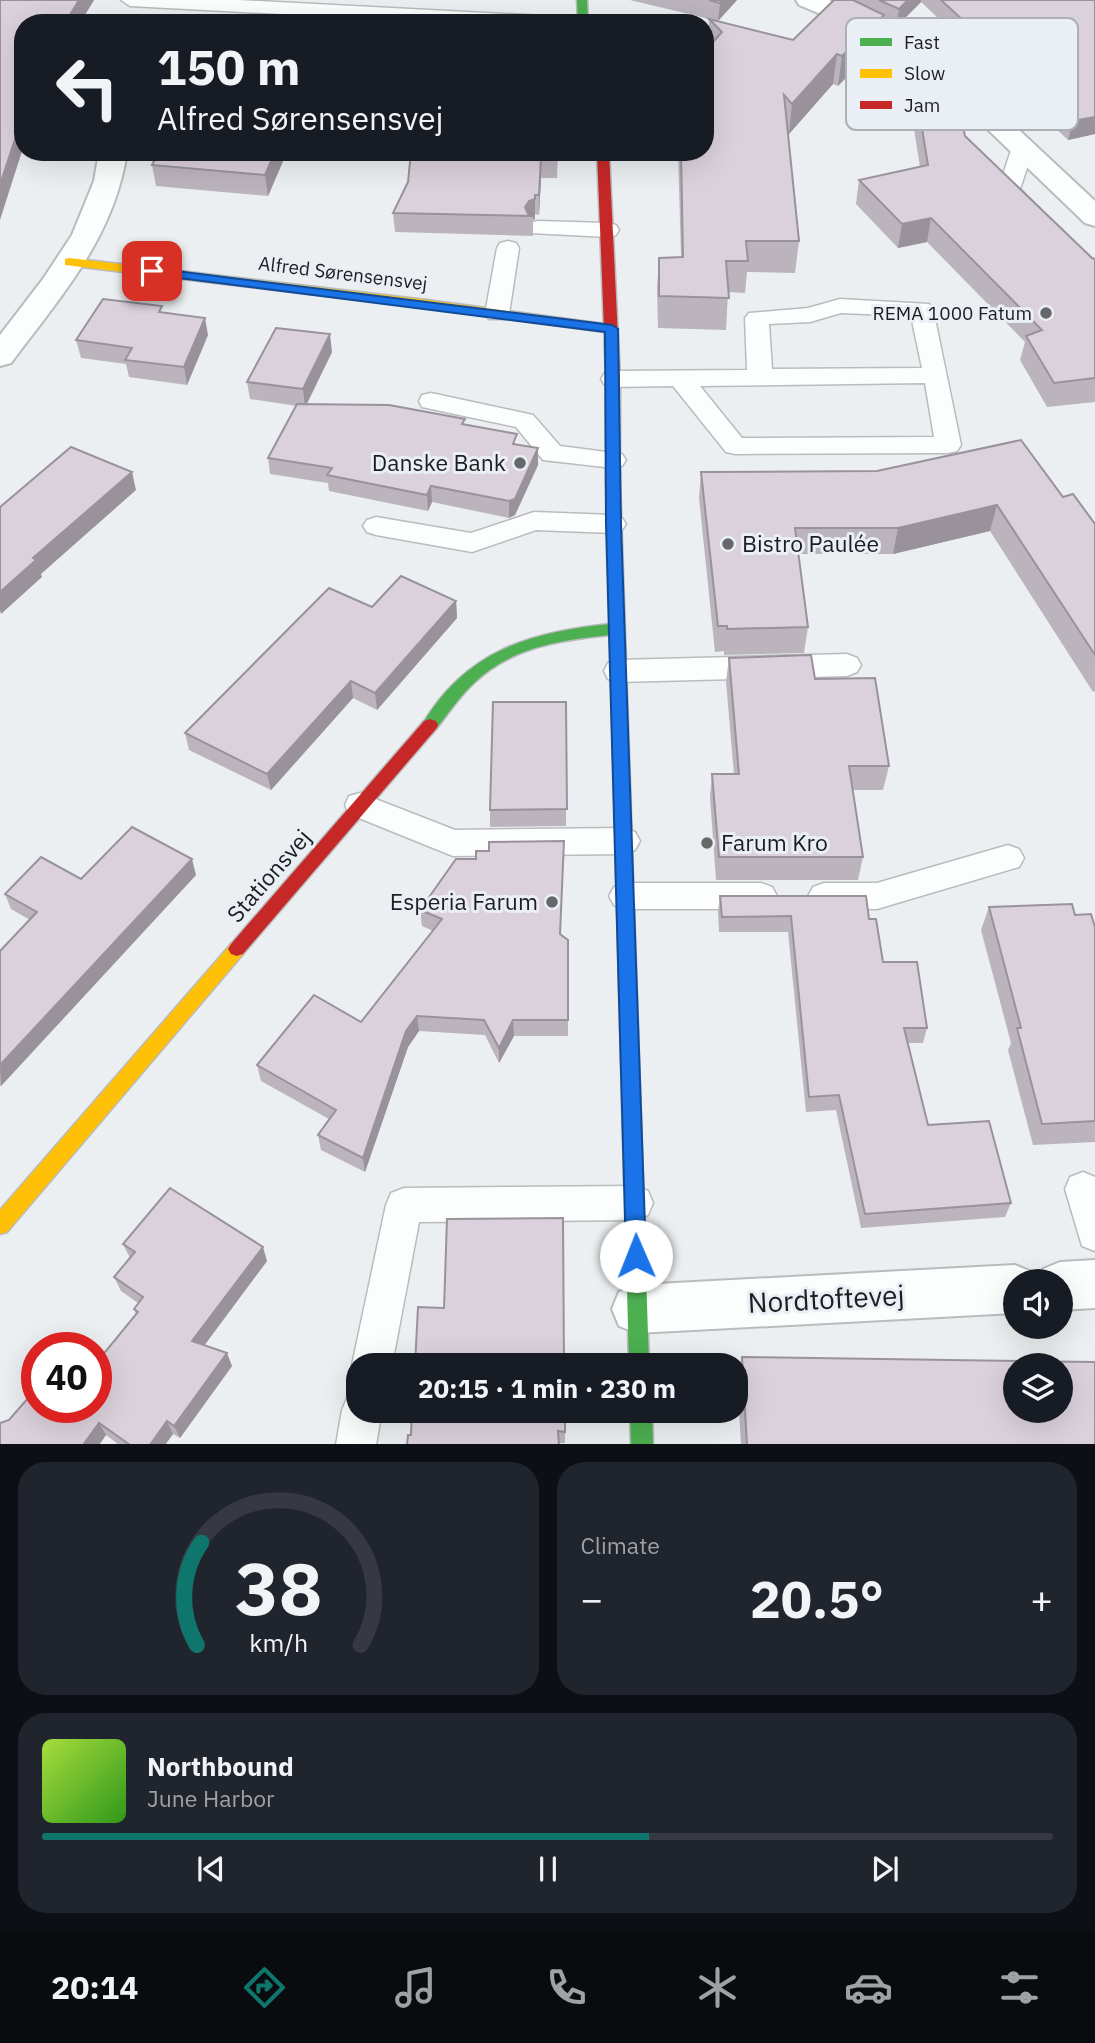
<!DOCTYPE html>
<meta charset="utf-8">
<style>
body{margin:0;font-family:"IBM Plex Sans",sans-serif;background:#20242c;color:#f1f3f6;height:100vh;display:flex;flex-direction:column;font-size:26px;white-space:nowrap}
*{box-sizing:border-box;margin:0}
p{font-size:23px;color:#9ea1a6}
.icon{flex:none;width:38px;height:38px;fill:none;stroke:currentColor;stroke-width:2;stroke-linecap:round;stroke-linejoin:round}
.map{position:relative;height:1444px;overflow:hidden}
.side{display:flex;flex-direction:column;gap:18px;padding:18px;background:#0d0f14;flex:1}
.side>*{flex:none}
.hud{position:absolute;left:14px;top:14px;width:700px;height:147px;border-radius:28px;box-shadow:0 7px 28px #0002;background:#171b24;color:#f1f3f6;overflow:hidden}
.buttons{position:absolute;left:1003px;top:1269px;display:grid;gap:14px}
.buttons a{display:grid;place-items:center;width:70px;height:70px;border-radius:50%;background:#171b24;box-shadow:0 7px 28px #0002;font-size:35px}
.speed{position:absolute;left:21px;top:1332px;display:flex;gap:14px;font-size:35px;font-weight:700;text-align:center}
.speed>*{display:grid;place-content:center;width:91px;height:91px;border-radius:50%;background:#171b24;box-shadow:0 7px 28px #0002;line-height:1}
.speed .limit{border:10px solid #d22;background:#fff;color:#111}
.pin{position:absolute;display:grid;place-items:center;width:60px;height:60px;color:#fff;margin:-30px;border-radius:14px;box-shadow:0 4px 10px #0006}
.me{position:absolute;width:77px;margin:-38px;rotate:359deg;stroke-linejoin:round;filter:drop-shadow(0 0 5px #0008)}
.turn{display:flex;align-items:center;gap:24px;height:147px;padding:0 28px;font-size:32px}
.turn .icon{width:91px;height:91px;stroke-width:2.5}
.turn b{display:block;font-size:49px;line-height:60px}
.big{font-size:52px;font-weight:800;line-height:1.1}
.side .card{flex:1;display:flex;flex-direction:column;justify-content:center;gap:10px;min-width:0;padding:0 24px;border-radius:28px;background:#20242c}
.side .dial{align-items:center;gap:0}
.dial svg{height:182px;overflow:visible;fill:none;stroke:#363941;stroke-width:7;stroke-linecap:round;text-anchor:middle}
.dial text{fill:#f1f3f6;stroke:none}
.song{display:flex;align-items:center;gap:21px}
.cover{width:84px;height:84px;border-radius:10px;background:linear-gradient(135deg,hsl(80 70% 55%),hsl(110 70% 35%))}
.played{height:7px;border-radius:4px;background:linear-gradient(90deg,#0f766e 60%,#363941 60%)}
.keys{display:flex;justify-content:space-around;direction:ltr}
.heat{display:flex;justify-content:space-between;align-items:center;font-size:38px;direction:ltr}
.side .tiles{flex:1;display:grid;gap:18px;grid-template-columns:1fr 1fr}
.card:last-child{grid-column:span 2}
.trip{position:absolute;left:346px;top:1353px;width:402px;height:70px;border-radius:28px;background:#171b24;box-shadow:0 7px 28px #0002;font-weight:800;line-height:70px;text-align:center}
.tab-bar{display:flex;height:112px;justify-content:space-around;align-items:center;background:#090b0e;color:#9ea1a6}
.tab-bar .icon{width:49px;height:49px}
.tab-bar .selected{color:#0f766e}
.tab-bar b{font-size:32px;color:#f1f3f6}
.map>svg:first-child{display:block}
</style>
<div class="map">
<svg width="1095" height="1445" viewBox="0 0 1095 1445">
<rect width="100%" height="100%" fill="#eceff1"/>
<g fill="none" stroke-linecap="round" stroke-linejoin="round">
<defs>
<g id="lane">
<path d="M121 0H238L564 17 573 23H451L130 6Z"/>
<path d="M1023 141 1030 143 1034 147 1020 189 1041 211 1038 216C1021 220 1008 203 998 190L1012 147 1016 143Z"/>
<path d="M538 221 608 223 616 225 619 230 616 235 608 237 530 233 527 228 530 223Z"/>
<path d="M508 241 516 243 519 248 509 314 505 319H489L485 314 497 248 500 243Z"/>
<path d="M840 299 929 304 933 309 961 445 957 451 948 453 735 454 726 452 673 386 613 387 604 384 601 379 604 374 613 371 747 370 745 318 749 313 808 308ZM841 313 911 316 922 368 772 369 769 324 810 322ZM925 383 934 437 742 438 700 386Z"/>
<path d="M431 393 533 415 560 446 622 454 626 460 622 466 613 468 543 460 516 427 422 407 419 401 422 395Z"/>
<path d="M534 512 613 515 622 518 626 524 622 530 613 533 536 530 472 552 376 535 367 532 363 526 367 520 376 517 471 533Z"/>
<path d="M847 654 857 658 861 665 857 672 847 676 618 682 608 679 604 671 608 663 618 660Z"/>
<path d="M360 793 455 830 624 828 635 832 640 841 635 850 624 854 453 856 349 814 345 805 349 796Z"/>
<path d="M1008 845 1019 849 1024 858 1019 867 877 909H824L813 905 808 896 813 887 824 883H877Z"/>
<path d="M625 883H761L772 887 777 896 772 905 761 909H625L614 905 609 896 614 887Z"/>
<path d="M1083 1172 1095 1177V1251L1082 1246 1065 1189 1070 1177Z"/>
<path d="M635 1186 648 1191 653 1203 648 1215 635 1220 419 1222 392 1365H359L358 1379 352 1365 386 1205 391 1193 404 1188Z"/>
<path d="M359 1391V1410H382L376 1445H336L342 1410 348 1396Z"/>
</g>
<g id="street">
<path d="M796 0H829L884 23 946 62 1095 201V226L1085 223 928 72 866 33 799 5Z"/>
<path d="M99 152H127C114 238 61 296 11 363L0 366V335L43 279 72 235 94 181Z"/>
<path d="M1095 1260V1308L1060 1310V1281H1037L1043 1269 1060 1262Z"/>
<path d="M1015 1265 1032 1272 1036 1281H1015V1313L637 1333 619 1326 612 1309 619 1292 637 1285Z"/>
</g>
<g id="fast">
<path d="M577 0H587L588 23H578Z"/>
<path d="M613 477 620 482 649 1365H629L610 635C561 640 511 647 474 683 459 697 448 714 436 729H424L422 725C465 651 530 632 610 624L606 482Z"/>
<path d="M630 1410H652L653 1445H631Z"/>
</g>
<g id="slow">
<path d="M69 258 427 300 612 325 618 329 612 333 427 308 65 265V259Z"/>
<path d="M237 942 243 944 246 949 243 954 7 1232 0 1234V1210L231 944Z"/>
</g>
<g id="jam">
<path d="M597 152H609L620 379V482L613 487 606 482V379Z"/>
<path d="M430 719 436 721 438 725 436 729 243 954 237 956 231 954 228 949 231 944 424 721Z"/>
</g>
</defs>
<use href="#lane" stroke="#b9bbbd" stroke-width="3"/>
<use href="#street" stroke="#b9bbbd" stroke-width="4"/>
<use href="#fast" stroke="#b9bbbd" stroke-width="3"/>
<use href="#slow" stroke="#b9bbbd" stroke-width="3"/>
<use href="#jam" stroke="#b9bbbd" stroke-width="3"/>
<use href="#lane" fill="#fcfdfd" fill-rule="evenodd"/>
<use href="#street" fill="#fcfdfd" fill-rule="evenodd"/>
<use href="#fast" fill="#4caf50" fill-rule="evenodd"/>
<use href="#slow" fill="#ffc107" fill-rule="evenodd"/>
<use href="#jam" fill="#c62828" fill-rule="evenodd"/>
</g>
<g fill="#bcb4bd">
<path d="M0 0H94L80 23H23V148Z"/>
<path d="M630 0H737L718 21Z"/>
<path d="M854 0H1095V134L1068 140 921 2 896 27 883 21 879 44 838 86 833 84 789 134 788 133 799 241 795 273 747 272 745 293 728 292 726 330 658 328 657 289 659 258 681 257 678 152H705L707 49 709 19 793 40Z"/>
<path d="M907 37 965 136 1092 258 1095 259V402L1047 407 1020 360 1025 342 927 242 898 248 856 204 859 180 920 167 903 60Z"/>
<path d="M287 152 268 196 156 186 152 165Z"/>
<path d="M558 152 557 178H541L539 215 535 214V219L533 220V236L395 232 393 213 408 182Z"/>
<path d="M164 313 208 335 187 385 129 377 126 364 81 358 76 340Z"/>
<path d="M332 352 307 404 465 425 517 444 538 465 515 515 509 518 432 502 428 511 329 491 328 483 270 474 268 458 297 406 250 399 247 382Z"/>
<path d="M701 472 1063 497 1095 524V691L1093 692 990 531 893 554H798L808 627 804 653 724 655V651L715 652 699 498Z"/>
<path d="M456 601 457 618 377 710 353 698 271 790 189 750 185 733 372 607Z"/>
<path d="M729 658 815 679 889 766 883 790H853L863 857 858 880H716L710 797 712 774H734L726 682Z"/>
<path d="M566 702V826L490 827V810Z"/>
<path d="M489 851 561 934 568 940V1036H514L499 1063 485 1035 419 1031 408 1047 365 1172 321 1150 318 1135 329 1119 261 1081 257 1065 361 1022 433 931 422 926 420 910 476 859Z"/>
<path d="M196 875 1 1086H0V951L30 920 11 909 5 894 81 879Z"/>
<path d="M720 896 869 919 883 962 927 1028 923 1043H907L928 1125 1011 1203 1005 1217 861 1228 836 1110 806 1112 788 932H719L718 912Z"/>
<path d="M989 907 1075 915 1095 927V1142L1033 1145 1008 1050 1011 1043 981 930Z"/>
<path d="M123 1244 267 1261 204 1345 232 1366 180 1438 173 1434 165 1445H119L106 1435 99 1445H0L96 1407 136 1314 134 1309 138 1303 121 1291 114 1277 130 1258Z"/>
<path d="M742 1357 1095 1445H741L737 1379Z"/>
<path d="M565 1410V1443L407 1445Z"/>
</g>
<g fill="#99929a">
<path d="M79 0H94L80 23H65Z"/>
<path d="M722 0H737L718 21 720 3Z"/>
<path d="M908 0H921V2L896 27 899 9Z"/>
<path d="M884 15 879 44 838 86 842 56Z"/>
<path d="M837 54 833 84 789 134 792 104Z"/>
<path d="M1095 117V134L1068 140 1073 121Z"/>
<path d="M20 124 23 136V148L0 220V185Z"/>
<path d="M275 152H287L268 196 265 175Z"/>
<path d="M541 158V178L539 215V195Z"/>
<path d="M535 195V219L533 220V216H525V207Z"/>
<path d="M931 218 927 242 898 248 902 224Z"/>
<path d="M205 318 208 335 187 385 184 367Z"/>
<path d="M330 334 332 352 305 407 303 389Z"/>
<path d="M538 448V465L515 515 509 518V501Z"/>
<path d="M132 472 136 490 41 574 42 577 1 614 0 610V592L33 558Z"/>
<path d="M431 486 432 502 428 511 427 495Z"/>
<path d="M997 505 990 531 893 554 898 528Z"/>
<path d="M456 601 457 618 377 710 375 693Z"/>
<path d="M351 681 353 698 271 790 267 774Z"/>
<path d="M192 859 196 875 1 1086 0 1065Z"/>
<path d="M417 1016 419 1031 408 1047 365 1172 363 1158 406 1031Z"/>
<path d="M513 1020 514 1036 499 1063V1048Z"/>
<path d="M263 1247 267 1261 198 1354 192 1341Z"/>
<path d="M227 1353 232 1366 180 1438 174 1426Z"/>
<path d="M167 1421 173 1434 165 1445H150Z"/>
<path d="M99 1423 106 1435 99 1445H83Z"/>
</g>
<g fill="#dbd1dc" stroke="#99929a" stroke-width="2" fill-rule="evenodd">
<path d="M0 0H79L65 23H23V124H20L0 185Z"/>
<path d="M709 0H722L720 3Z"/>
<path d="M834 0H853L884 15 842 56 837 54 792 104 784 95 799 241H746L748 261H726L729 298 659 296V258L683 257 681 152H705V51L722 32 709 19 793 40Z"/>
<path d="M879 0H908L899 9Z"/>
<path d="M941 0H1095V117L1073 121Z"/>
<path d="M907 37 930 51 950 70 965 136 1092 258 1095 259V378L1054 383 1026 336 1042 330 931 218 902 224 859 180 928 165Z"/>
<path d="M159 152H275L265 175 152 165Z"/>
<path d="M411 152H557V158H541L539 195H535V199L529 201 525 207 528 214 533 216 393 213 408 182Z"/>
<path d="M103 299 162 306 159 312 205 318 184 367 125 360 132 348 76 340Z"/>
<path d="M276 328 330 334 303 389 247 382Z"/>
<path d="M297 404 389 405 465 419 462 424 517 434 513 444 538 448 515 499 509 501 431 486 427 495 327 475 332 468 268 458Z"/>
<path d="M1021 440 1063 497 1073 494 1095 524V655L997 505 898 528H795L808 627 727 629V626H718L701 472 877 471Z"/>
<path d="M71 447 132 472 33 558 36 560 0 592V507Z"/>
<path d="M401 576 456 601 375 693 351 681 267 774 185 733 329 588 372 607Z"/>
<path d="M811 655 815 679 875 678 889 766H849L863 857H719L712 774H739L729 658Z"/>
<path d="M493 702H566L567 809 490 810Z"/>
<path d="M132 827 192 859 0 1065V951L37 912 5 894 41 857 81 879Z"/>
<path d="M564 841 560 934 568 940V1020H513L499 1048 484 1020 417 1016 406 1031 363 1158 318 1135 336 1110 257 1065 314 995 361 1022 442 919 420 910 456 859H476V851H489V842Z"/>
<path d="M720 896H866L869 919H876L883 962H917L927 1028H904L928 1125 989 1121 1011 1203 865 1214 839 1095 809 1097 791 916 722 917Z"/>
<path d="M1072 904 1075 915 1091 914 1095 927V1121L1042 1124 1017 1028H1021L989 907Z"/>
<path d="M170 1188 263 1247 192 1341 227 1353 174 1426 167 1421 150 1445H130L99 1423 83 1445H0V1423L9 1420 37 1388V1407H96V1363L138 1312 134 1309 143 1297 114 1277 135 1252 123 1244Z"/>
<path d="M563 1218 564 1365H415L418 1307 444 1308 447 1219Z"/>
<path d="M742 1357 1095 1362V1445H747ZM1015 1365H1060V1410H1015Z"/>
<path d="M412 1410H565V1432L558 1431 559 1445H407L408 1435H411Z"/>
</g>
<path fill="#1a73e8" stroke="#114b97" stroke-width="2" d="M152 268 612 325 618 329 621 524 646 1256 643 1263 636 1266 629 1263 626 1256 606 524 605 332 147 274 146 271Z"/>
<g fill="#656769" stroke="#e9eff4" stroke-width="2.5">
<circle cx="1046" cy="313" r="7"/>
<circle cx="520" cy="463" r="7"/>
<circle cx="728" cy="544" r="7"/>
<circle cx="707" cy="843" r="7"/>
<circle cx="552" cy="902" r="7"/>
</g>
<g text-anchor="middle" stroke-width="6" stroke-linejoin="round" paint-order="stroke">
<g font-size="19" fill="#1c1e20" stroke="#e9eff4">
<text transform="translate(343 273) rotate(7)" y="7">Alfred Sørensensvej</text>
</g>
<g font-size="19" fill="#1c1e20" stroke="#e9eff4" text-anchor="end">
<text x="1032" y="320">REMA 1000 Fatum</text>
</g>
<g font-size="23" fill="#1c1e20" stroke="#e9eff4" text-anchor="end">
<text x="506" y="471">Danske Bank</text>
<text x="742" y="552" text-anchor="start">Bistro Paulée</text>
<text x="721" y="851" text-anchor="start">Farum Kro</text>
<text x="538" y="910">Esperia Farum</text>
</g>
<g font-size="23" fill="#1c1e20" stroke="#e9eff4">
<text transform="translate(269 876) rotate(-49)" y="8">Stationsvej</text>
</g>
<g font-size="28" fill="#1c1e20" stroke="#e9eff4">
<text transform="translate(826 1299) rotate(-3)" y="10">Nordtoftevej</text>
</g>
</g>
<rect x="846" y="18" width="232" height="112" rx="10" fill="#e9eff4" stroke="#acb0b4" stroke-width="2"/>
<rect x="860" y="38" width="32" height="8" fill="#4caf50"/>
<rect x="860" y="69" width="32" height="9" fill="#ffc107"/>
<rect x="860" y="101" width="32" height="8" fill="#c62828"/>
<g font-size="19" fill="#1c1e20">
<text x="904" y="49">Fast</text>
<text x="904" y="80">Slow</text>
<text x="904" y="112">Jam</text>
</g>
</svg>
<div class="buttons">
<a><svg class="icon" aria-label="sound" viewBox="0 0 24 24"><path d="M4 9h4l5-4v14l-5-4H4zM17 9q2 3 0 6"/></svg></a>
<a><svg class="icon" aria-label="layers" viewBox="0 0 24 24"><path d="M12 4l9 5-9 5-9-5zM3 14l9 5 9-5"/></svg></a>
</div>
<div class="speed"><div class="limit">40</div></div>
<div class="pin" style="left:152px;top:271px;background:#d93025"><svg class="icon" aria-label="arrive" viewBox="0 0 24 24"><path d="M6 21V4h12l-3 4 3 4H6"/></svg></div>
<svg class="me" style="left:636px;top:1256px" viewBox="-20 -20 40 40"><circle r="19" fill="#fff"/><path d="M0-13L10 11 0 6-10 11z" fill="#1a73e8"/></svg>
<div class="trip">20:15 · 1 min · 230 m</div>
<div class="hud">
<div class="turn"><svg class="icon" aria-label="left" viewBox="0 0 24 24"><path d="M17 20v-9H6M10 6l-5 5 5 5"/></svg><div><b>150 m</b>Alfred Sørensensvej</div></div>
</div>
</div>
<section class="side">
<div class="tiles">
<div class="card dial"><svg viewBox="0 0 100 80">
<path d="M14 69A42 42 0 1 1 86 69"/>
<path d="M14 69A42 42 0 0 1 16 24" stroke="#0f766e"/>
<text x="50" y="56" font-size="32" font-weight="700">38</text>
<text x="50" y="72" font-size="11">km/h</text>
</svg></div>
<div class="card"><p>Climate</p>
<div class="heat"><a>−</a><b class="big">20.5°</b><a>+</a></div>
</div>
<div class="card">
<div class="song"><i class="cover"></i><div><b>Northbound</b><p>June Harbor</p></div></div>
<div class="played"></div>
<div class="keys"><svg class="icon" aria-label="previous" viewBox="0 0 24 24"><path d="M18 5L8 12l10 7zM5 5v14"/></svg><svg class="icon" aria-label="pause" viewBox="0 0 24 24"><path d="M8 5v14M16 5v14"/></svg><svg class="icon" aria-label="next" viewBox="0 0 24 24"><path d="M6 5l10 7-10 7zM19 5v14"/></svg></div>
</div>
</div>
</section>
<nav class="tab-bar">
<b>20:14</b>
<svg class="icon selected" aria-label="directions" viewBox="0 0 24 24"><path d="M12 3l9 9-9 9-9-9zM9 14v-3h6M13 9l2 2-2 2"/></svg>
<svg class="icon" aria-label="music" viewBox="0 0 24 24"><path d="M9 18V5l10-2v13"/><circle cx="6" cy="18" r="3"/><circle cx="16" cy="16" r="3"/></svg>
<svg class="icon" aria-label="phone" viewBox="0 0 24 24"><path d="M5 4h4l2 5-3 2q2 4 5 5l2-3 5 2v4C11 20 4 13 5 4z"/></svg>
<svg class="icon" aria-label="climate" viewBox="0 0 24 24"><path d="M12 3v18M4 7l16 10M4 17L20 7"/></svg>
<svg class="icon" aria-label="car" viewBox="0 0 24 24"><path d="M5 17H2v-5l4-1 3-4h7l3 4 3 1v5h-3M9 17h6M6 11h13"/><circle cx="7" cy="17" r="2"/><circle cx="17" cy="17" r="2"/></svg>
<svg class="icon" aria-label="filters" viewBox="0 0 24 24"><path d="M4 7h16M4 17h16"/><circle cx="9" cy="7" r="2"/><circle cx="15" cy="17" r="2"/></svg>
</nav>
